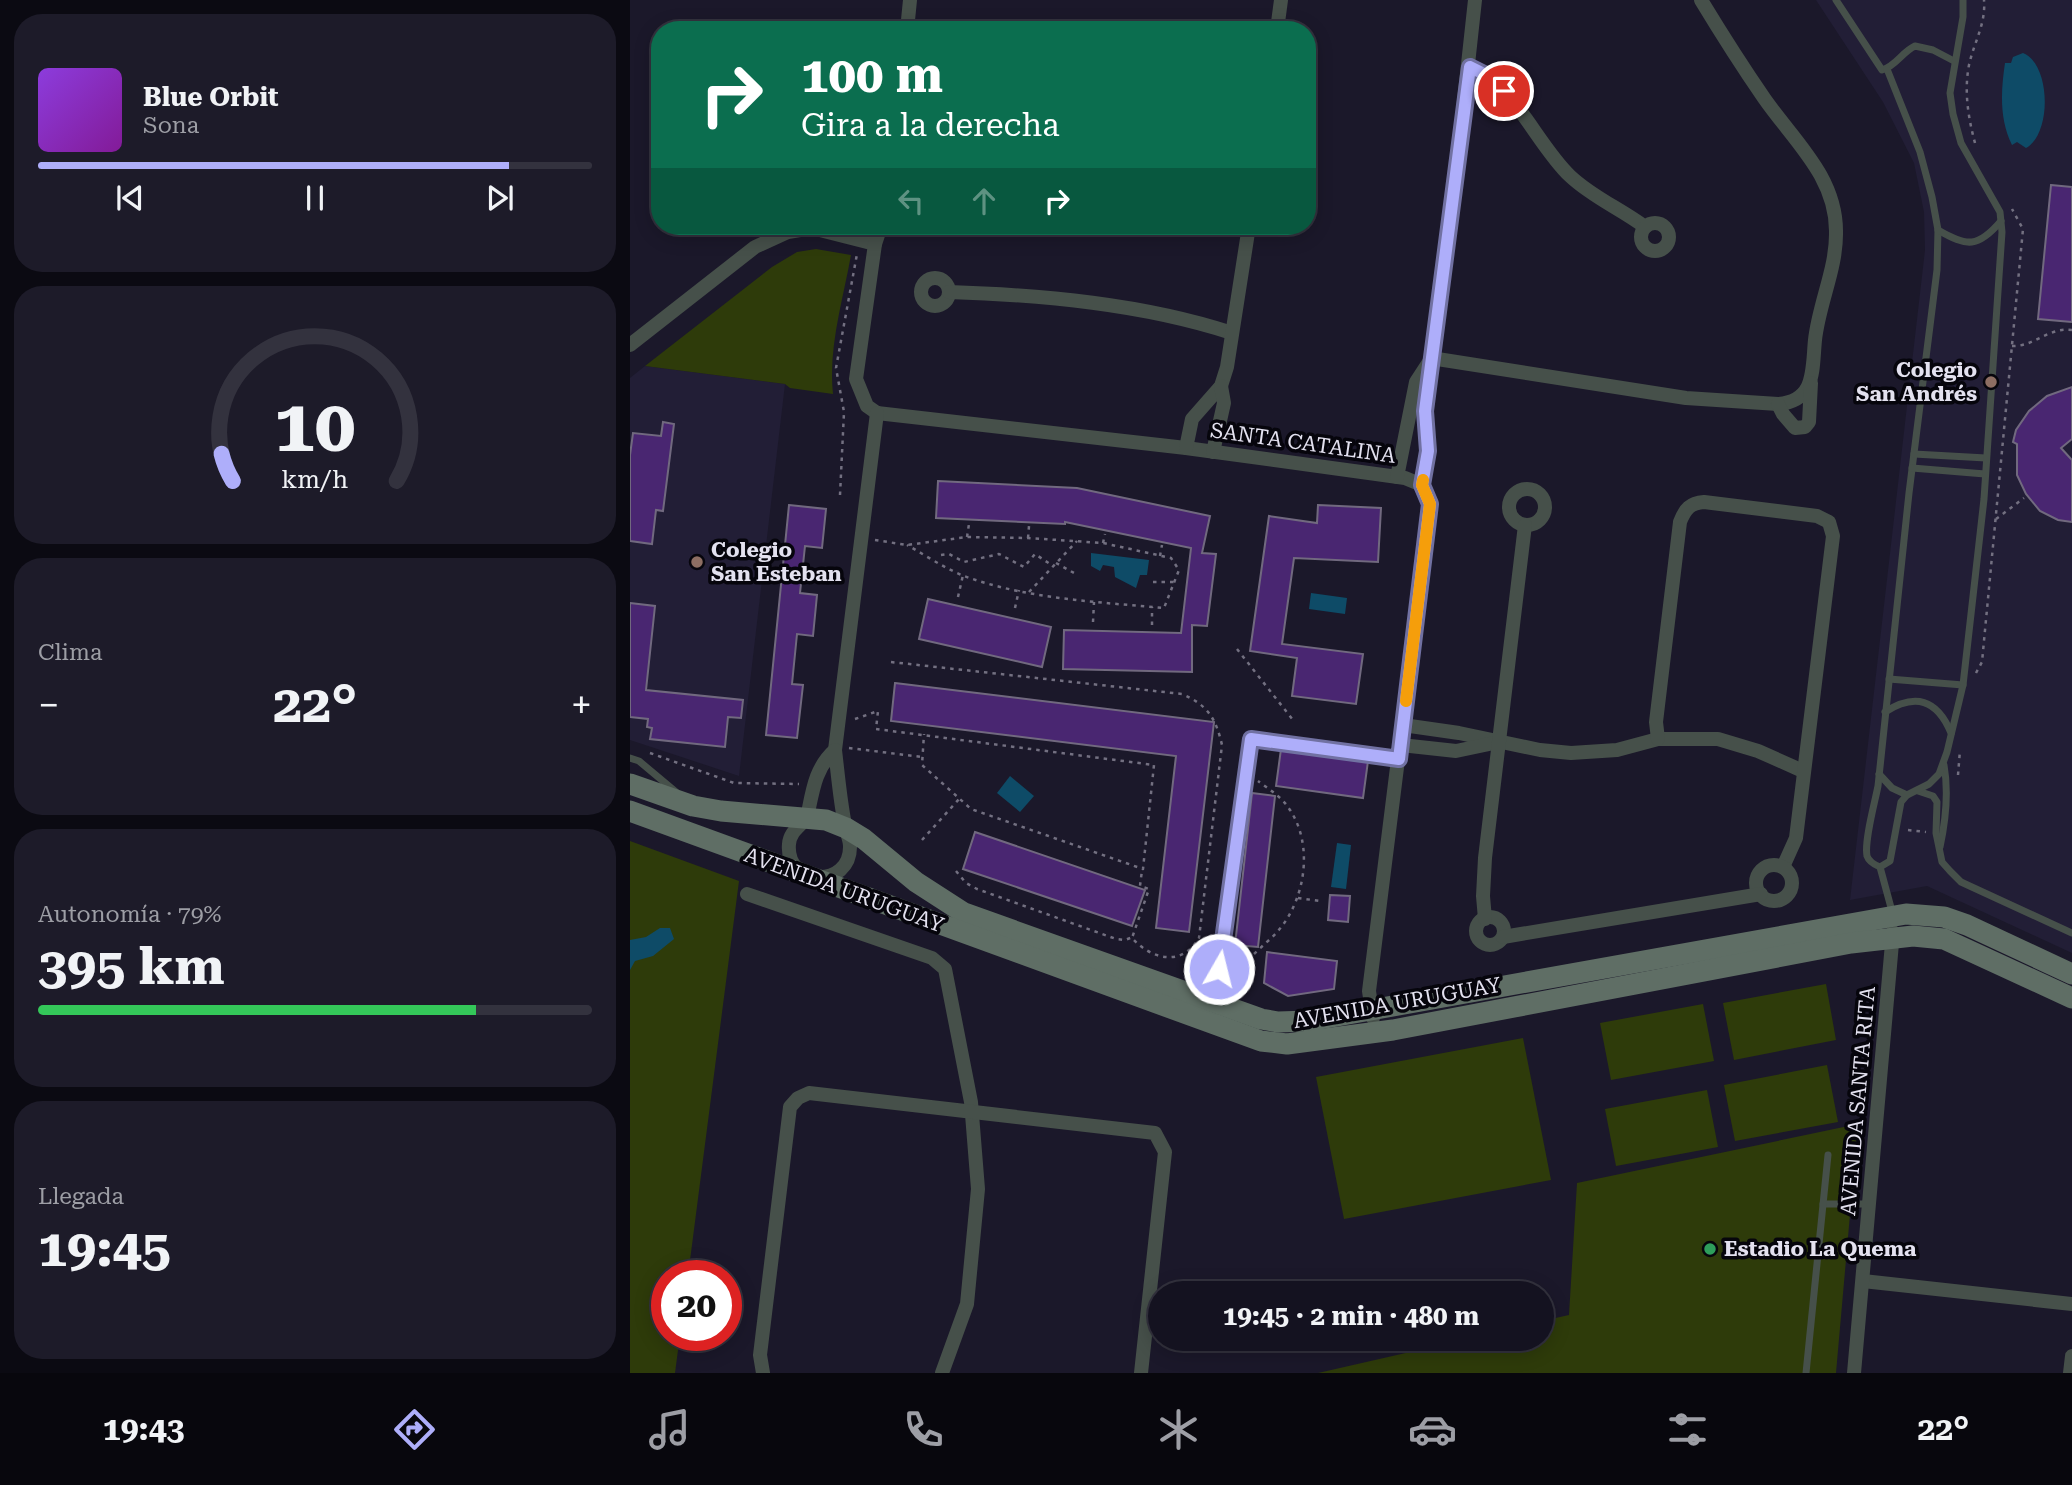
<!DOCTYPE html>
<html lang="es">
<meta charset="utf-8">
<style>
body{margin:0;font-family:"Roboto Serif",serif;background:#1d1b29;color:#f1f3f6;height:100vh;display:flex;flex-direction:column;font-size:26px;white-space:nowrap}
*{box-sizing:border-box;margin:0}
p{font-size:23px;color:#9d9ea5}
.icon{flex:none;width:38px;height:38px;fill:none;stroke:currentColor;stroke-width:2;stroke-linecap:round;stroke-linejoin:round}
.map{position:relative;flex:1;overflow:hidden}
.details{display:flex;flex-direction:column;gap:14px;padding:14px;background:#0b0a12;width:630px}
.details>*{flex:none}
.guide{position:absolute;left:21px;top:21px;width:665px;height:214px;border-radius:28px;box-shadow:0 4px 18px #0003,0 0 0 2px #33323e;background:#0b6e4f;color:#fff;overflow:hidden}
.speed{position:absolute;left:21px;top:1260px;display:flex;gap:14px;font-size:35px;font-weight:700;text-align:center}
.speed>*{display:grid;place-content:center;width:91px;height:91px;border-radius:50%;background:#141220;box-shadow:0 4px 18px #0003,0 0 0 2px #33323e;line-height:1}
.speed .limit{border:10px solid #d22;background:#fff;color:#111}
.pin{position:absolute;display:grid;place-items:center;width:60px;height:60px;color:#fff;margin:-30px;border:4px solid #fff;border-radius:50%;box-shadow:0 2px 7px #0007}
.me{position:absolute;width:77px;margin:-38px;rotate:8deg;stroke-linejoin:round;filter:drop-shadow(0 0 5px #0008)}
.turn{display:flex;align-items:center;gap:24px;height:147px;padding:0 35px;font-size:32px}
.turn .icon{width:91px;height:91px;stroke-width:2.5}
.turn b{display:block;font-size:49px;line-height:60px}
.lanes{display:flex;align-items:center;height:66px;padding:0 35px;background:#0003;justify-content:center;gap:35px;direction:ltr}
.lanes .off{opacity:.35}
.big{font-size:52px;font-weight:700;line-height:1.1}
.details .tile{flex:1;display:flex;flex-direction:column;justify-content:center;gap:10px;min-width:0;padding:0 24px;border-radius:28px;background:#1d1b29}
.details .dial{align-items:center;gap:0}
.dial svg{height:182px;overflow:visible;fill:none;stroke:#33323e;stroke-width:7;stroke-linecap:round;text-anchor:middle}
.dial text{fill:#f1f3f6;stroke:none}
.song{display:flex;align-items:center;gap:21px}
.cover{width:84px;height:84px;border-radius:10px;background:linear-gradient(135deg,hsl(270 70% 55%),hsl(290 70% 35%))}
.played{height:7px;border-radius:4px;background:linear-gradient(90deg,#aeaefa 85%,#33323e 85%)}
.keys{display:flex;justify-content:space-around;direction:ltr}
.heat{display:flex;justify-content:space-between;align-items:center;font-size:38px;direction:ltr}
.charge{height:10px;border-radius:5px;background:linear-gradient(90deg,#34c759 79%,#33323e 0)}
.trip{position:absolute;left:518px;top:1281px;width:406px;height:70px;border-radius:35px;background:#141220;box-shadow:0 4px 18px #0003,0 0 0 2px #33323e;font-weight:700;line-height:70px;text-align:center}
.tabs{display:flex;height:112px;justify-content:space-around;align-items:center;background:#08070d;color:#9d9ea5}
.tabs .icon{width:49px;height:49px}
.tabs .current{color:#aeaefa}
.tabs b{font-size:32px;color:#f1f3f6}
main{display:flex;flex:1;min-height:0}
.map>svg:first-child{display:block}
</style>
<main>
<section class="details">
<div class="tile">
<div class="song"><i class="cover"></i><div><b>Blue Orbit</b><p>Sona</p></div></div>
<div class="played"></div>
<div class="keys"><svg class="icon" aria-label="previous" viewBox="0 0 24 24"><path d="M18 5L8 12l10 7zM5 5v14"/></svg><svg class="icon" aria-label="pause" viewBox="0 0 24 24"><path d="M8 5v14M16 5v14"/></svg><svg class="icon" aria-label="next" viewBox="0 0 24 24"><path d="M6 5l10 7-10 7zM19 5v14"/></svg></div>
</div>
<div class="tile dial"><svg viewBox="0 0 100 80">
<path d="M14 69A42 42 0 1 1 86 69"/>
<path d="M14 69A42 42 0 0 1 9 57" stroke="#aeaefa"/>
<text x="50" y="56" font-size="32" font-weight="700">10</text>
<text x="50" y="72" font-size="11">km/h</text>
</svg></div>
<div class="tile"><p>Clima</p>
<div class="heat"><a>−</a><b class="big">22°</b><a>+</a></div>
</div>
<div class="tile"><p>Autonomía · 79%</p><b class="big">395 km</b><div class="charge"></div></div>
<div class="tile"><p>Llegada</p><b class="big">19:45</b></div>
</section>
<div class="map">
<svg width="1442" height="1373" viewBox="0 0 1442 1373">
<rect width="100%" height="100%" fill="#1b182a"/>
<g fill="#221e36">
<path d="M1186 0H1442V953L1297 886 1220 900 1295 250 1294 212 1284 163 1253 102Z"/>
<path d="M15 366 155 384 109 776 0 740V378Z"/>
</g>
<g fill="#2e3b0a">
<path d="M186 249 221 255C213 300 198 348 203 394L160 388 155 384 15 366 142 267 167 252Z"/>
<path d="M0 841 109 881 58 1276H37V1335H50L45 1373H0Z"/>
<path d="M1196 984 1206 1040 1104 1060 1093 1003Z"/>
<path d="M1073 1004 1084 1061 981 1080 970 1023Z"/>
<path d="M893 1038 921 1180 714 1219 686 1077Z"/>
<path d="M1197 1065 1208 1122 1105 1141 1094 1085Z"/>
<path d="M1077 1090 1088 1147 986 1166 975 1109Z"/>
<path d="M1228 1124 1206 1373H688L837 1339H912V1321L939 1315 947 1183Z"/>
</g>
<g fill="#0e4b67">
<path d="M1393 53C1421 64 1422 134 1396 148L1387 142 1382 145C1369 119 1371 90 1375 63H1381L1383 57Z"/>
<path d="M461 553 519 560 517 575H510L506 588 485 577 484 567 473 565 470 571 461 566Z"/>
<path d="M681 593 717 598 715 614 679 609Z"/>
<path d="M380 776 404 796 390 812 367 793Z"/>
<path d="M707 843 721 845 716 889 701 887Z"/>
<path d="M30 928H40L44 939 23 956 5 961 0 970V940L16 937Z"/>
</g>
<g fill="#492671" stroke="#71697f" stroke-width="2">
<path d="M1421 185 1442 187V322L1408 319Z"/>
<path d="M1442 387V439L1431 448 1442 460V522L1428 520 1410 511 1396 494 1387 475V444L1383 442 1386 430 1399 411 1417 396Z"/>
<path d="M33 422 44 424 33 511 26 510 22 544 0 541V455L3 433 31 436Z"/>
<path d="M308 481 447 488 580 516 572 553 586 554 577 626 562 625V672L433 669 434 630 551 633 561 548 435 522V524L306 518Z"/>
<path d="M159 505 196 509 192 548 175 546 170 593 187 595 183 636 167 634 162 684 173 685 167 738 136 735Z"/>
<path d="M688 505 751 508 748 562 664 558 652 644 733 654 726 704 662 696 667 658 620 651 639 516 687 523Z"/>
<path d="M298 599 421 627 412 667 289 639Z"/>
<path d="M0 603 25 606 16 690 113 700 111 718 98 717 95 747 20 739 22 728 17 727 18 719 0 717Z"/>
<path d="M265 683 584 722 559 932 526 928 546 756 261 721Z"/>
<path d="M651 749 738 761 733 798 646 786Z"/>
<path d="M622 793 645 796 628 947 605 945Z"/>
<path d="M345 832 515 890 502 926 333 869Z"/>
<path d="M700 895 720 896 718 922 698 920Z"/>
<path d="M637 952 707 961 704 989 658 996 634 983Z"/>
</g>
<g fill="none" stroke-linecap="round" stroke-linejoin="round">
<g stroke="#737081" stroke-width="2.5" stroke-dasharray="3.5 5" stroke-linecap="butt">
<path d="M1345 143C1338 117 1334 91 1339 65 1344 42 1356 24 1354 0"/>
<path d="M1382 346C1404 347 1418 327 1442 330"/>
<path d="M210 495 214 412 206 368 227 254"/>
<path d="M1366 519 1394 498"/>
<path d="M337 537 339 524"/>
<path d="M398 538 399 526"/>
<path d="M245 540 277 545 337 537 398 538 473 543 541 558 549 570 534 608C468 602 397 599 334 576 314 568 295 555 277 545"/>
<path d="M473 543 475 534"/>
<path d="M311 555 319 554 334 562 369 554 394 567 405 554 423 566"/>
<path d="M530 556 532 545"/>
<path d="M426 563 444 573"/>
<path d="M523 582H544"/>
<path d="M399 592 447 541"/>
<path d="M328 597 333 575"/>
<path d="M385 608 389 590"/>
<path d="M463 622 464 602"/>
<path d="M522 625V607"/>
<path d="M607 649 663 720"/>
<path d="M261 662 552 694C578 705 586 719 592 745L569 938C552 967 522 960 502 938L519 889 510 886 512 870"/>
<path d="M1346 673 1352 662 1393 229 1382 209"/>
<path d="M225 719 248 711 246 729 524 765 513 869 341 809 292 765 294 734"/>
<path d="M219 748 292 757"/>
<path d="M20 753 104 783 169 784"/>
<path d="M1328 775 1330 750"/>
<path d="M1278 830 1296 832"/>
<path d="M292 840 330 798"/>
<path d="M326 871 336 883 347 889 486 939 495 940 503 937"/>
<path d="M668 898 690 901"/>
<path d="M624 954C632 946 641 939 648 931 675 900 684 846 660 810 652 797 640 790 628 781"/>
</g>
<g stroke="#46504a" stroke-width="7">
<path d="M1206 0 1252 70C1266 66 1272 52 1285 46L1303 50 1324 61"/>
<path d="M1257 69 1290 152 1302 197 1308 230 1307 270 1279 493 1248 786C1245 802 1234 841 1237 856 1239 862 1245 865 1250 867L1263 915"/>
<path d="M1308 230C1337 247 1348 248 1371 221"/>
<path d="M1284 454 1356 458"/>
<path d="M1282 468 1355 474"/>
<path d="M1259 679 1333 685"/>
<path d="M1255 712C1285 693 1307 699 1321 733"/>
<path d="M0 758 9 761 46 792"/>
<path d="M1249 774 1262 788 1277 795"/>
<path d="M1288 791 1303 796 1307 802 1306 833 1312 862 1320 871 1331 882 1442 933"/>
<path d="M1310 847C1316 819 1319 793 1314 765"/>
<path d="M1250 867 1260 861 1271 802 1277 795 1299 784 1309 774 1317 752 1333 685 1354 499 1372 232 1370 212 1331 143 1323 114 1320 93 1333 17V0"/>
<path d="M589 969 621 739 769 759"/>
<path d="M1193 1204H1239"/>
<path d="M1176 1373 1198 1155"/>
</g>
<g stroke="#46504a" stroke-width="14">
<path d="M277 30 280 0"/>
<path d="M647 30 651 0"/>
<path d="M840 67C882 81 907 145 940 176 962 197 991 209 1015 227"/>
<circle cx="1025" cy="237" r="14"/>
<circle cx="305" cy="292" r="14"/>
<path d="M319 292C413 295 513 304 602 333"/>
<path d="M0 345 125 247 158 232 182 228 245 244"/>
<path d="M801 358 1056 398 1148 404C1186 401 1182 370 1185 340 1189 303 1207 268 1206 231 1206 176 1163 140 1134 98 1112 66 1091 33 1071 0"/>
<path d="M1148 404 1153 414 1165 428 1175 427 1179 422 1181 383"/>
<path d="M247 413 556 448 775 478 792 485 800 504 739 991 743 1018"/>
<path d="M247 413 237 406 226 379 245 244 251 226"/>
<path d="M556 448 562 419 591 386 597 367 619 226"/>
<path d="M583 452 594 403 591 386"/>
<path d="M767 477 786 382 799 362"/>
<path d="M792 485 798 451 795 411 820 229 845 0"/>
<circle cx="897" cy="507" r="18"/>
<path d="M773 725 829 733 910 750 941 753 987 750 1028 739H1088L1128 751 1173 771"/>
<path d="M1028 739 1026 722 1050 522C1055 509 1060 503 1074 502L1187 516 1199 522 1203 536 1166 838 1153 867"/>
<path d="M771 745 826 751 864 743"/>
<path d="M205 750 247 413"/>
<path d="M205 750C208 775 210 800 215 825 216 832 220 839 220 846 221 889 155 887 159 844 160 829 175 825 178 813 183 788 186 767 205 750Z"/>
<circle cx="1144" cy="883" r="18"/>
<path d="M117 894 302 958 315 969 341 1102 348 1189 337 1304 312 1373"/>
<circle cx="860" cy="931" r="14"/>
<path d="M855 919 853 896 855 858 895 525"/>
<path d="M873 937 1131 894"/>
<path d="M1233 1281 1442 1304"/>
<path d="M133 1373 130 1355 160 1107 168 1098 179 1093 525 1133 535 1152 511 1373"/>
<path d="M1224 1373 1263 932"/>
<path d="M1440 1373 1442 1356"/>
</g>
<g stroke="#5f6e65" stroke-width="21">
<path d="M0 784 63 806 91 811 196 820 216 828 234 839 286 882 334 913 631 1019 648 1022 679 1021 1276 914 1314 917 1337 925 1442 974"/>
<path d="M0 811 631 1041 657 1044 763 1030 1221 943 1283 936 1314 939 1442 998"/>
</g>
</g>
<g fill="none" stroke-linecap="round" stroke-linejoin="round">
<defs>
<path id="route" d="M589 969 621 739 769 759 800 504 792 485 798 451 795 411 840 67 862 78 874 91"/>
</defs>
<use href="#route" stroke="#7171a2" stroke-width="18"/>
<use href="#route" stroke="#aeaefa" stroke-width="12"/>
<path stroke="#f59e0b" stroke-width="12" d="M776 701 800 504 792 485 793 480"/>
</g>
<g fill="#8d6e63" stroke="#06050c" stroke-width="2.5">
<circle cx="1361" cy="382" r="7"/>
<circle cx="67" cy="562" r="7"/>
</g>
<circle fill="#2e9e5b" stroke="#06050c" stroke-width="2.5" cx="1080" cy="1249" r="7"/>
<g text-anchor="middle" stroke-width="7" stroke-linejoin="round" paint-order="stroke">
<g font-size="21" font-weight="bold" fill="#e3e1ef" stroke="#06050c" text-anchor="start">
<text x="1347" y="377" text-anchor="end">Colegio<tspan x="1347" dy="24">San Andrés</tspan></text>
<text x="81" y="557">Colegio<tspan x="81" dy="24">San Esteban</tspan></text>
<text x="1094" y="1256">Estadio La Quema</text>
</g>
<g font-size="21" fill="#e3e1ef" stroke="#06050c">
<text transform="translate(673 443) rotate(8)" y="7">SANTA CATALINA</text>
<text transform="translate(214 890) rotate(20)" y="7">AVENIDA URUGUAY</text>
<text transform="translate(767 1003) rotate(-10)" y="7">AVENIDA URUGUAY</text>
<text transform="translate(1228 1101) rotate(-85)" y="7">AVENIDA SANTA RITA</text>
</g>
</g>
</svg>
<div class="speed"><div class="limit">20</div></div>
<div class="pin" style="left:874px;top:91px;background:#d93025"><svg class="icon" aria-label="arrive" viewBox="0 0 24 24"><path d="M6 21V4h12l-3 4 3 4H6"/></svg></div>
<svg class="me" style="left:589px;top:969px" viewBox="-20 -20 40 40"><circle r="17" fill="#aeaefa" stroke="#fff" stroke-width="3"/><path d="M0-11L8 9 0 5-8 9z" fill="#fff"/></svg>
<div class="trip">19:45 · 2 min · 480 m</div>
<div class="guide">
<div class="turn"><svg class="icon" aria-label="right" viewBox="0 0 24 24"><path d="M7 20v-9h11M14 6l5 5-5 5"/></svg><div><b>100 m</b>Gira a la derecha</div></div>
<div class="lanes"><svg class="icon off" aria-label="left" viewBox="0 0 24 24"><path d="M17 20v-9H6M10 6l-5 5 5 5"/></svg><svg class="icon off" aria-label="ahead" viewBox="0 0 24 24"><path d="M12 20V5M6 11l6-6 6 6"/></svg><svg class="icon" aria-label="right" viewBox="0 0 24 24"><path d="M7 20v-9h11M14 6l5 5-5 5"/></svg></div>
</div>
</div>
</main>
<nav class="tabs">
<b>19:43</b>
<svg class="icon current" aria-label="directions" viewBox="0 0 24 24"><path d="M12 3l9 9-9 9-9-9zM9 14v-3h6M13 9l2 2-2 2"/></svg>
<svg class="icon" aria-label="music" viewBox="0 0 24 24"><path d="M9 18V5l10-2v13"/><circle cx="6" cy="18" r="3"/><circle cx="16" cy="16" r="3"/></svg>
<svg class="icon" aria-label="phone" viewBox="0 0 24 24"><path d="M5 4h4l2 5-3 2q2 4 5 5l2-3 5 2v4C11 20 4 13 5 4z"/></svg>
<svg class="icon" aria-label="climate" viewBox="0 0 24 24"><path d="M12 3v18M4 7l16 10M4 17L20 7"/></svg>
<svg class="icon" aria-label="car" viewBox="0 0 24 24"><path d="M5 17H2v-5l4-1 3-4h7l3 4 3 1v5h-3M9 17h6M6 11h13"/><circle cx="7" cy="17" r="2"/><circle cx="17" cy="17" r="2"/></svg>
<svg class="icon" aria-label="filters" viewBox="0 0 24 24"><path d="M4 7h16M4 17h16"/><circle cx="9" cy="7" r="2"/><circle cx="15" cy="17" r="2"/></svg>
<b>22°</b>
</nav>
